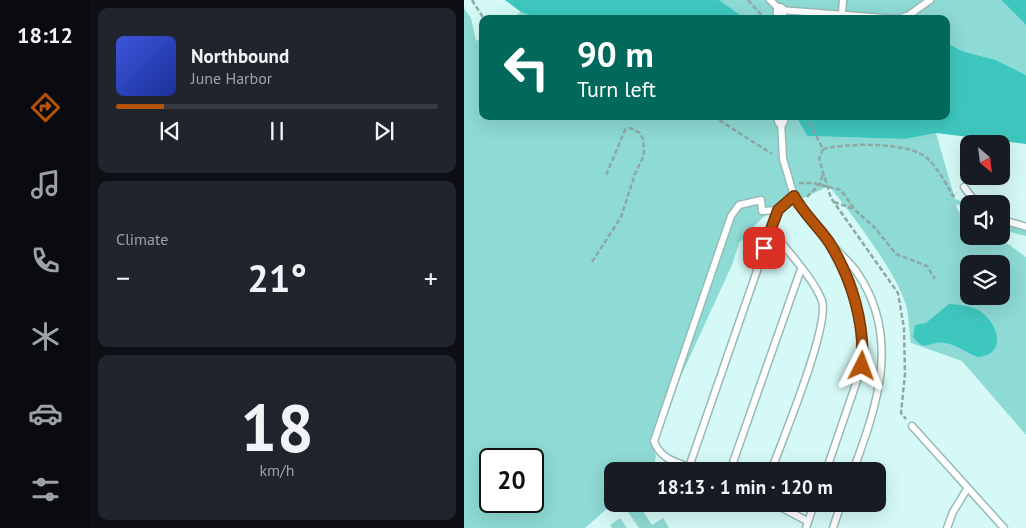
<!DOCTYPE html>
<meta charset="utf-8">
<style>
body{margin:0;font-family:"PT Sans",sans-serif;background:#20242c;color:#f1f3f6;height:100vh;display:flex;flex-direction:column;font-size:19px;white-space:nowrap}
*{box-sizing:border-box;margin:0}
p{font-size:16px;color:#9ea1a6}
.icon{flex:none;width:28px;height:28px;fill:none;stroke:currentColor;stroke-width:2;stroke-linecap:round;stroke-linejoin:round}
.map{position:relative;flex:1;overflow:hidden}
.panel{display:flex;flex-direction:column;gap:8px;padding:8px;background:#0d0f14;width:374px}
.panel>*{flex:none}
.top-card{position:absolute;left:15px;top:15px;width:471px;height:105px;border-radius:10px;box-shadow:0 5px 20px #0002;background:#00695c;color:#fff;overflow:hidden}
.needle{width:32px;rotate:152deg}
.fabs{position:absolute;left:496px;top:135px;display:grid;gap:10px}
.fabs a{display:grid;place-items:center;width:50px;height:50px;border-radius:10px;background:#171b24;box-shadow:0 5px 20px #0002;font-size:25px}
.speed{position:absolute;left:15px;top:448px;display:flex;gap:10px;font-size:25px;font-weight:700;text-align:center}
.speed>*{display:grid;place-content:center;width:65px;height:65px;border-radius:50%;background:#171b24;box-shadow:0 5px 20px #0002;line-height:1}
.speed .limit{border:2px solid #111;border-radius:8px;background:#fff;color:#111}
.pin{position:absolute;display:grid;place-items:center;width:42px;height:42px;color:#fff;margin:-21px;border-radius:10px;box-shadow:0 2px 8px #0006}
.me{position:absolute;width:55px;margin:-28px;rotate:3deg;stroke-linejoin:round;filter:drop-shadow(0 0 4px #0008)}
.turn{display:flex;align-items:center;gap:18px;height:105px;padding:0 15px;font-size:22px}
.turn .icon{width:65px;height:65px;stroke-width:2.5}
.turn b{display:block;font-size:35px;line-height:42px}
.big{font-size:38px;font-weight:600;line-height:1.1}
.panel .tile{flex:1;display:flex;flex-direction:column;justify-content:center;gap:8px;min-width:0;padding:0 18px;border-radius:10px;background:#20242c}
.panel .dial{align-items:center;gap:0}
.dial b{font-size:65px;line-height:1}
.song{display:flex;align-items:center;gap:15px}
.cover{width:60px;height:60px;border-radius:8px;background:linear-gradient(135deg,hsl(230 70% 55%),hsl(230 70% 35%))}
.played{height:5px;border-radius:2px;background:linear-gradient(90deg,#b45309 15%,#363941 15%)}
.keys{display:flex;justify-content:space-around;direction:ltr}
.heat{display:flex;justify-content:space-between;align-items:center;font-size:28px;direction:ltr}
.trip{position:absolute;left:140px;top:462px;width:282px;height:50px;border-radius:10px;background:#171b24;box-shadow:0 5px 20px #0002;font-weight:600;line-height:50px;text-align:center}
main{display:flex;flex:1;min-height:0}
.menu{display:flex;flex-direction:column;width:90px;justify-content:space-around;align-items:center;background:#090b0e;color:#9ea1a6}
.menu .icon{width:35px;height:35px}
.menu .on{color:#b45309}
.menu b{font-size:22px;color:#f1f3f6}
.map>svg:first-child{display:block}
</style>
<main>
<nav class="menu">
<b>18:12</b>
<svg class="icon on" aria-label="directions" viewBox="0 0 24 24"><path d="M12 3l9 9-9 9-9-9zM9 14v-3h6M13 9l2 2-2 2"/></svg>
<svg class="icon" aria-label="music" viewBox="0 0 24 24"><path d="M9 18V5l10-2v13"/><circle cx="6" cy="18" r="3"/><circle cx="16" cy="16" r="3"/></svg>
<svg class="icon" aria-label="phone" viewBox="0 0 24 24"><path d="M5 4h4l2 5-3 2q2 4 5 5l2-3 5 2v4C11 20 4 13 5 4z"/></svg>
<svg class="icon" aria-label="climate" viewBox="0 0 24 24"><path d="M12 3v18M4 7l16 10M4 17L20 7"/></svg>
<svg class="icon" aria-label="car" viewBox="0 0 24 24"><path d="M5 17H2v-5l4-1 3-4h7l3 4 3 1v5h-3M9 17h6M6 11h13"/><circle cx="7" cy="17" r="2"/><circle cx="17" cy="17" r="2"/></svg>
<svg class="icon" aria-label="filters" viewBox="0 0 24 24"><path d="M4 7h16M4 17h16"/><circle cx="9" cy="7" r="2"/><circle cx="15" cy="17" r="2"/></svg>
</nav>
<section class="panel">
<div class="tile">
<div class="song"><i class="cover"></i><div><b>Northbound</b><p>June Harbor</p></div></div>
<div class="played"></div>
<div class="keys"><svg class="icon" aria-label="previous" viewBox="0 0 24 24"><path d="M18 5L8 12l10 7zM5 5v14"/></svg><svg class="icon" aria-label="pause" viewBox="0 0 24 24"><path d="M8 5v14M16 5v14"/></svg><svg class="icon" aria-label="next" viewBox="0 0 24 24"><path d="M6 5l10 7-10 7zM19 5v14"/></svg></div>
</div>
<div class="tile"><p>Climate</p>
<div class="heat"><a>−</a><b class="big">21°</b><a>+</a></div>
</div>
<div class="tile dial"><b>18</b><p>km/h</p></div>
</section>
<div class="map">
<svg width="563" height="528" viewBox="0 0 563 528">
<rect width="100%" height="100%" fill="#d5f9f6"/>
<g fill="#8edad4" fill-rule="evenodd">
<path d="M255 0H537L562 25V75L532 60 498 51 483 43 482 19H282Z"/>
<path d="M0 8 7 18 12 41 19 37V116H332L343 136 441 139 472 133 491 199 506 204 505 209 492 204 494 211 505 218V236H533L562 257V435L498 361 447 343C445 332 445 320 443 309 435 275 387 213 365 186L299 217 275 243 268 265 187 441 192 456 190 465 199 469 196 471H149V504H155L146 506 121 528H0ZM505 264H538V296H505ZM26 459H69V501H26Z"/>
<path d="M57 12 74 19H46Z"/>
<path d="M538 223 562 230V236L538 230Z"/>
<path d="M175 505 188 525 199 518 205 528H175L164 512Z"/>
<path d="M156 518 163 528H148L146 525Z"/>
</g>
<g fill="#3ec7bf">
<path d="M41 0H255L282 19H74L57 12Z"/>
<path d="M537 0H562V25Z"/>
<path d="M483 43 498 51 532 60 562 75V144L472 133 441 139 343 136 332 116H482Z"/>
<path d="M485 304C494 304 510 307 516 311 535 324 543 355 514 357 502 353 494 345 481 343 467 340 461 354 449 337L451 325 462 323Z"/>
</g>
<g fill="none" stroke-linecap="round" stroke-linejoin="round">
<defs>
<g id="lane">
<path d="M306 0 316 10 434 19 445 15 466 0"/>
<path d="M378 13 379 0"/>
<path d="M317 121 319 159 330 196 365 242 386 283 400 345 398 366 362 471"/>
<path d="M500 187 513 204"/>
<path d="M314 210 298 211 297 200 275 205 267 216 190 441C196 458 209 461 225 467L314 210 330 196"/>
<path d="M538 220 563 227"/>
<path d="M307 230C321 248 351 280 358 301 366 326 318 441 307 471"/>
<path d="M371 248C378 256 388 264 394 274 437 338 413 406 389 471"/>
<path d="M448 426 540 528"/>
<path d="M225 467 236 471"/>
<path d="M266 471 337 269"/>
<path d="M311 504 343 521"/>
<path d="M342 528 350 504"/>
<path d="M369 528 377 504"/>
<path d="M483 528 489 512 503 489"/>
</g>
<g id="street">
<path d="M316 10V19"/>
<path d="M317 116V121"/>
</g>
</defs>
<use href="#lane" stroke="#97bab7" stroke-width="9"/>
<use href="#street" stroke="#97bab7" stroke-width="15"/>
<g stroke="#8da8a5" stroke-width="2.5" stroke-dasharray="5 2.5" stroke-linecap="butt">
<path d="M8 0 20 19"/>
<path d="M284 0 301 19"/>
<path d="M249 116 308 154"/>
<path d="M342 116 359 149 355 159 367 198 434 293 440 328 441 374 437 413 442 419"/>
<path d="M359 149C382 143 448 141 465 160 475 170 482 184 489 196L493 193"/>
<path d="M335 183H349L377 190 391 210 411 228 432 254 463 266 471 279"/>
<path d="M343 197 356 184 359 173"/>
<path d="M370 202 390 209"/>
<path d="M128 262 157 217 171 174 180 155 179 139 176 133 166 128 161 130 142 175"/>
</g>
<use href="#lane" stroke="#fff" stroke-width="6"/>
<use href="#street" stroke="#fff" stroke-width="12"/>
</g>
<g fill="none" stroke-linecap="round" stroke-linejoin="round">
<defs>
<path id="route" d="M300 248 314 210 330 196C339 213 354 226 365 242 388 279 401 323 398 366"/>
</defs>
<use href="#route" stroke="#753606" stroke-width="12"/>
<use href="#route" stroke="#b45309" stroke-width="9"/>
</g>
</svg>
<div class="fabs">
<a><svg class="needle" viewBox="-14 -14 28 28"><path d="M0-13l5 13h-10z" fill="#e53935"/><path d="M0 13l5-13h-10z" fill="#9ea1a6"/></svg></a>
<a><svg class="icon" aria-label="sound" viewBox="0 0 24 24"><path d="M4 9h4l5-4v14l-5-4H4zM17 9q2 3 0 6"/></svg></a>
<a><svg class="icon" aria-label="layers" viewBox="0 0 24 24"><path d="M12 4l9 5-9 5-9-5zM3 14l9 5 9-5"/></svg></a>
</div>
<div class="speed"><div class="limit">20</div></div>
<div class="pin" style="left:300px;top:248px;background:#d93025"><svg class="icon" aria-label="arrive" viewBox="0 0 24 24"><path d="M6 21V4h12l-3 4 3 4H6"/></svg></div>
<svg class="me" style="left:398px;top:366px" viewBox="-20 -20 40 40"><path d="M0-17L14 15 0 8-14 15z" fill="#b45309" stroke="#fff" stroke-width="4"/></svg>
<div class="trip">18:13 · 1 min · 120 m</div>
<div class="top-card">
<div class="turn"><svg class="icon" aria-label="left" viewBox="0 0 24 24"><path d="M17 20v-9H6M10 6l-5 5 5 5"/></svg><div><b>90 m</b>Turn left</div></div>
</div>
</div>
</main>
